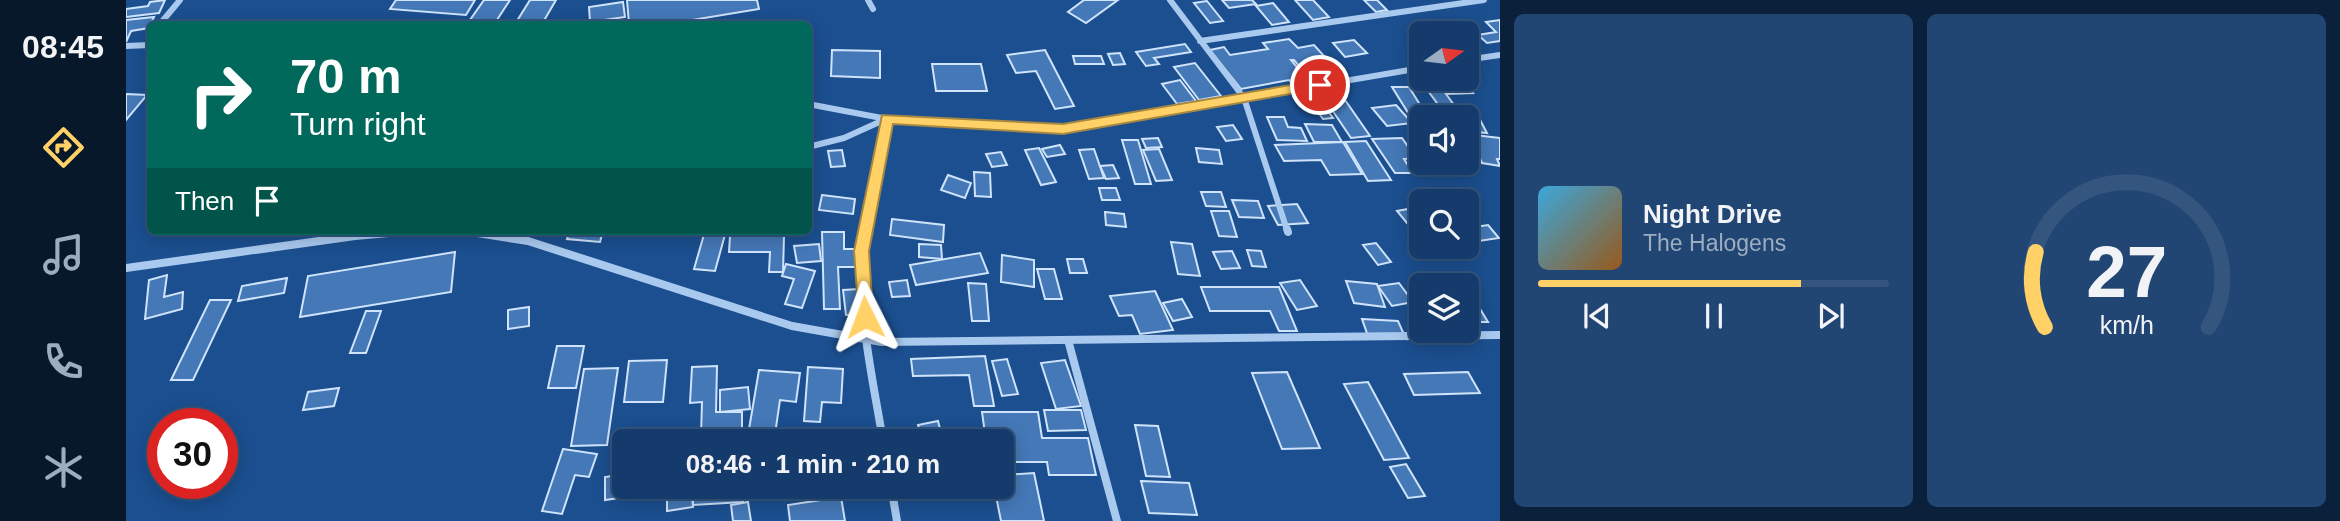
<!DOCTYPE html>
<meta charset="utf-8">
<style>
body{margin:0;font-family:Arial,sans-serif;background:#214673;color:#f1f3f6;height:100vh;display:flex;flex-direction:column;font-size:26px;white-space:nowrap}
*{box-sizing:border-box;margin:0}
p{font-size:23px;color:#9dadc1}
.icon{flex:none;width:38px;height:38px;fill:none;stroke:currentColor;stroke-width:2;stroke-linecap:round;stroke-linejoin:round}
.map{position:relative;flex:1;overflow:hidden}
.side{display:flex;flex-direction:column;gap:14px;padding:14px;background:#0b203b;width:840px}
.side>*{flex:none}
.hud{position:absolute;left:21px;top:21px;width:665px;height:214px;border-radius:10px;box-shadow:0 4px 18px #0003,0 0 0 2px #33557e;background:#00695c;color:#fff;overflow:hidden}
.needle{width:46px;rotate:76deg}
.fabs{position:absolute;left:1283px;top:21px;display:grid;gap:14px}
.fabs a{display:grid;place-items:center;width:70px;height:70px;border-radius:10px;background:#143b6b;box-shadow:0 4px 18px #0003,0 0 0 2px #33557e;font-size:35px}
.speed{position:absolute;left:21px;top:408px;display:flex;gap:14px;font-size:35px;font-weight:700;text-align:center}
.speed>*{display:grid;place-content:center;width:91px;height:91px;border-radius:50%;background:#143b6b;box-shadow:0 4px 18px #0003,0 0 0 2px #33557e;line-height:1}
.speed .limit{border:10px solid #d22;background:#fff;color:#111}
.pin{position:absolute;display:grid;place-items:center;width:60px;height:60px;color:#fff;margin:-30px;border:4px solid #fff;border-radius:50%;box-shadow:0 2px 7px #0007}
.me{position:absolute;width:77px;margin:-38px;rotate:357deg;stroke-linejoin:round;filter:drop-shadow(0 0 5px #0008)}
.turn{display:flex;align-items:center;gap:24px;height:147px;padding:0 28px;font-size:32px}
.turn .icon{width:91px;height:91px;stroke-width:2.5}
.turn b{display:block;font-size:49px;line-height:60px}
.then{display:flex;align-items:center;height:66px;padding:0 28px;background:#0003;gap:14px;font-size:26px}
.side .tile{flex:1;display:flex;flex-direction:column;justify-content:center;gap:10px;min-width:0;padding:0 24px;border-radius:10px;background:#214673}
.side .dial{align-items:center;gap:0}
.dial svg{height:182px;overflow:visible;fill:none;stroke:#33557e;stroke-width:7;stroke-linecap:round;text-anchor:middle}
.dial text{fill:#f1f3f6;stroke:none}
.song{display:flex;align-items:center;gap:21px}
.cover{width:84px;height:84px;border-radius:10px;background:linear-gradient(135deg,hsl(200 70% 55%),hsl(30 70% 35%))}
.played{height:7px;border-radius:4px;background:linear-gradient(90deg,#ffd166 75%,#33557e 75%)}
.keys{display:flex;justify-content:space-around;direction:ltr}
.side .tiles{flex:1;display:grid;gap:14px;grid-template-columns:repeat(2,1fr)}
.trip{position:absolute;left:486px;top:429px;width:402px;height:70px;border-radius:10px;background:#143b6b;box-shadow:0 4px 18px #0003,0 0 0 2px #33557e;font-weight:700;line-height:70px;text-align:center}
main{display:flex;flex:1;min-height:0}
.menu{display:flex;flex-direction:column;width:126px;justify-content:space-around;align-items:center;background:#08182b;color:#9dadc1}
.menu .icon{width:49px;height:49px}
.menu .on{color:#ffd166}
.menu b{font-size:32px;color:#f1f3f6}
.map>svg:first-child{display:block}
</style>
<main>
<nav class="menu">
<b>08:45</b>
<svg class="icon on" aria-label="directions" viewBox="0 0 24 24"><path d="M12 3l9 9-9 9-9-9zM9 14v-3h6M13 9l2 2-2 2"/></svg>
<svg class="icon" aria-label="music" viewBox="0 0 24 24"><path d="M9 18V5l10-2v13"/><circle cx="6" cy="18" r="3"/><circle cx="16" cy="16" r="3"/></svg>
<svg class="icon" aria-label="phone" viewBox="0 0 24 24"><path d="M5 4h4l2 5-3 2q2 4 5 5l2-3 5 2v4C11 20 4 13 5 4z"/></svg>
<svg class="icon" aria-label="climate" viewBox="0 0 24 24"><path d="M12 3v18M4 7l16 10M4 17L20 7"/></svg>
</nav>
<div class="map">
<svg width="1374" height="521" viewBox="0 0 1374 521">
<rect width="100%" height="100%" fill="#1b4f8f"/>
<g fill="#4478b7" stroke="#cfe3fa" stroke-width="2">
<path d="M39 0 33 13 0 17V9L22 6 24 2Z"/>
<path d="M270 0H349L340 15 264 9Z"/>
<path d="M358 0H384L369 23 344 20Z"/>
<path d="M404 0H430L416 24H389Z"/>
<path d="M501 0H631L633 9 542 24H503Z"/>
<path d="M958 0H992L960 23 942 12Z"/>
<path d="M1096 0H1126L1130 4 1103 8Z"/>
<path d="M1169 0H1187L1203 17 1187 20Z"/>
<path d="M1238 0H1251L1261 10 1250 12Z"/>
<path d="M1081 1 1097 21 1084 23 1068 3Z"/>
<path d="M497 2 499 17 464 22 463 7Z"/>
<path d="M1147 3 1163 22 1146 25 1130 6Z"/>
<path d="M28 17 23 28 5 31 0 42V20Z"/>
<path d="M1374 20V41L1361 43 1352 35 1370 32 1360 22Z"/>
<path d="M1163 39 1172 48 1188 45 1209 68 1180 74 1168 60H1165L1183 82 1167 85 1163 80 1115 89 1084 50 1098 47 1104 55 1142 49 1137 43Z"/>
<path d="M1228 40 1241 53 1219 57 1207 43Z"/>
<path d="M1059 44 1065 52 1028 58 1033 64 1020 66 1010 52Z"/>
<path d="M706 50 754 51V78L705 76Z"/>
<path d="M919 50 948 106 929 109 910 71 890 73 881 55Z"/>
<path d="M994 53 999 64 987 65 982 54Z"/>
<path d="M947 56H975L978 64H949Z"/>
<path d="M1069 63 1095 96 1073 100 1048 67Z"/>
<path d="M806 64H855L861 91H810Z"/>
<path d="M1054 80 1070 101 1051 104 1036 84Z"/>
<path d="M1339 83 1347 93 1320 94 1334 113 1319 114 1297 84Z"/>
<path d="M1266 87H1283L1301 116H1284Z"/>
<path d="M0 94 21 95 0 120Z"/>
<path d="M1217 97 1244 136 1225 138 1198 98Z"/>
<path d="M1196 103 1207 118 1197 119 1186 104Z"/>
<path d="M1270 105 1286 123 1261 126 1246 108Z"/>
<path d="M1323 114 1352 116 1361 133 1340 131V117H1325Z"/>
<path d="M1141 117H1158L1162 127 1175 128 1181 141 1151 140Z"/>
<path d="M1179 124 1206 125 1216 142H1188Z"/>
<path d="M1107 125 1116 139 1100 141 1091 127Z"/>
<path d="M1340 134 1374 138V159H1371L1374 166 1356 163 1349 147 1340 146Z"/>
<path d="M1032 138 1036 147 1020 148 1016 139Z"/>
<path d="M1276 138 1290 158 1278 159 1287 173H1269L1246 139Z"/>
<path d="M996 140H1012L1025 184H1009Z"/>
<path d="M1240 141 1265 180 1242 181 1219 142Z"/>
<path d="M1217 142 1236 174 1204 175 1195 160 1158 161 1149 145Z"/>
<path d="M934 145 939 154 921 157 916 149Z"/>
<path d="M913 148 930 182 915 185 899 150Z"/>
<path d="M1070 148 1093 150 1096 164 1073 162Z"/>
<path d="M968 149 978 178 963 179 953 150Z"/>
<path d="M1033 149 1046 180 1030 181 1017 150Z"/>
<path d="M716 150 719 166 705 167 702 151Z"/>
<path d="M875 152 881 165 866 167 860 154Z"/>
<path d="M987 165 993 178 980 179 974 166Z"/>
<path d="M848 172 864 173 865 197 849 196Z"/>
<path d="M822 175 845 183 839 198 815 190Z"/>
<path d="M973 188H990L994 200H976Z"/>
<path d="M1075 192H1095L1100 207 1080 206Z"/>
<path d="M696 195 729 199 727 214 693 210Z"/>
<path d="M1106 200 1132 201 1138 218 1113 217Z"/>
<path d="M1171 204 1182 223 1152 225 1142 206Z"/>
<path d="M1287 208 1295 218V233L1290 234 1271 211Z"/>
<path d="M1085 211H1103L1111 237 1093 236Z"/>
<path d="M979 212 998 214 1000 227 980 225Z"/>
<path d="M766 219 818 225 817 242 764 235Z"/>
<path d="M1362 225 1373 238 1353 241 1342 228Z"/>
<path d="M444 231H477L474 242 441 239Z"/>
<path d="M579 231H600L589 271 568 269Z"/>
<path d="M696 232H718V249H736L738 267H712L714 309H698Z"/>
<path d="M604 236H658L657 272H643L644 252H603Z"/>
<path d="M1045 242 1066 244 1074 276 1052 274Z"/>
<path d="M1250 243 1265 262 1252 265 1237 245Z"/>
<path d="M693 244 695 261 671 263 668 246Z"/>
<path d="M793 244 815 245 816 259 793 257Z"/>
<path d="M1121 250 1135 251 1140 267 1126 266Z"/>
<path d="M1106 251 1114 268 1095 269 1087 252Z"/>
<path d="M329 252 325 292 174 317 182 276Z"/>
<path d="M854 253 862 273 790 285 784 265Z"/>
<path d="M876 255 908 260V287L875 282Z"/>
<path d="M941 259H957L961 273H944Z"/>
<path d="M660 264 689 271 676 308 659 304 668 279 656 276Z"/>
<path d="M911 269H928L936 299H919Z"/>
<path d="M41 275 38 297 57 292 56 309 19 319 23 280Z"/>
<path d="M161 278 158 293 112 301 116 286Z"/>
<path d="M781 280 784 296 766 297 763 282Z"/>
<path d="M1174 280 1191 306 1171 310 1154 283Z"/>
<path d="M1220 281 1251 284 1259 307 1228 303Z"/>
<path d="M842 283 860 284 863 321H846Z"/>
<path d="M1273 283 1287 302 1266 306 1252 286Z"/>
<path d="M1075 287H1153L1171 331H1153L1144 311H1084Z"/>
<path d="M733 289 737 314 720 315 717 290Z"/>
<path d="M1029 291 1047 330 1014 334 1006 315 993 316 984 296Z"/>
<path d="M1056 299 1066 317 1047 321 1037 303Z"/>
<path d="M1340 299H1348L1362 322H1340Z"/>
<path d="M84 300H105L67 380H45Z"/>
<path d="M403 307V326L382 329V310Z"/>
<path d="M240 311H255L240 353H224Z"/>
<path d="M1236 319 1272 321 1280 339 1242 336Z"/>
<path d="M431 346H458L450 388H422Z"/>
<path d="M859 356 868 406H848L843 375 787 376 785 359Z"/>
<path d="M881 359 892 394 876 396 866 361Z"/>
<path d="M541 360 537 402H498L503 361Z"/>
<path d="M939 360 955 406 930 409 915 363Z"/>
<path d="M591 366 590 412H616V435L575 436 576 402 564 403 566 367Z"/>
<path d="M682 367 717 369 715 403 696 402 694 422 678 421Z"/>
<path d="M492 368 481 445 445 446 458 369Z"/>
<path d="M633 370 674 373 670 402 654 400 648 441H621Z"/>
<path d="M1161 372 1194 448 1156 449 1126 373Z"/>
<path d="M1342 372 1354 393 1288 395 1278 374Z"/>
<path d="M1242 382 1283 458 1258 460 1218 384Z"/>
<path d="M622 387 624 409 594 412V390Z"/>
<path d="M213 388 208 406 177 410 182 392Z"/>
<path d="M918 410H955L960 430 922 431Z"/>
<path d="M856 412H912L916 438H962L970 475H923L921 462H877V441H860Z"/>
<path d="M812 421 816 437 796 441 792 425Z"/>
<path d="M1009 425 1032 426 1044 477 1020 476Z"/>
<path d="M678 428 722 430V441H677Z"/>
<path d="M528 432V441H505V434Z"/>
<path d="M437 449 471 454 463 477 449 475 436 514 416 511Z"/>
<path d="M1280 464 1299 496 1282 498 1264 467Z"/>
<path d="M908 473 918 521H875L868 486H877V475Z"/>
<path d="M499 474V486H521L522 494 479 500V477Z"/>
<path d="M1015 481 1063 483 1071 515 1023 513Z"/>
<path d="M567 486H617V502L567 505Z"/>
<path d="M565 488 567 507 541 511V491Z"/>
<path d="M715 497 719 521H664L662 505Z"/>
<path d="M622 502 625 521H607L605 505Z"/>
</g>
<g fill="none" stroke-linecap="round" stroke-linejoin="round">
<g stroke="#a9c9ee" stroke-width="6">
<path d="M742 0 747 9"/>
<path d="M1044 0 1118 98 1161 230"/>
<path d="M34 24 54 0"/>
<path d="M1074 41 1358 0"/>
<path d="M0 46 24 45"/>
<path d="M1340 60 1374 55"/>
<path d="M682 104 761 119 937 129 1295 68"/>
<path d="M682 147 718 138 760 119"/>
<path d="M740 230 761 119"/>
</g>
<g stroke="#a9c9ee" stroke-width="8">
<path d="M740 229C727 298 746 373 757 441"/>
<path d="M1161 229 1162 232"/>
<path d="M339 231 402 241 666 326 756 342 1374 335"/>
<path d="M0 268 229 236 285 231"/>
<path d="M942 340 991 521"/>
<path d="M765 486 771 521"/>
</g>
</g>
<path fill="#ffd166" stroke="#a68842" stroke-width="2" d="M1194 80 1200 85 1198 88 937 134 767 124 743 251 747 317 745 322 739 325 733 322 728 251 756 115 937 124Z"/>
</svg>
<div class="fabs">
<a><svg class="needle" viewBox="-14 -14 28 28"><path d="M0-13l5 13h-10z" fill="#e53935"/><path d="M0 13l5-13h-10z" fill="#9dadc1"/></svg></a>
<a><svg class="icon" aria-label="sound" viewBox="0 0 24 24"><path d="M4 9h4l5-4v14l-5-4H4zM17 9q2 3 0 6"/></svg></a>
<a><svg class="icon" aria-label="search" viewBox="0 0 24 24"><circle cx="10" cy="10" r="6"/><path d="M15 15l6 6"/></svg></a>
<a><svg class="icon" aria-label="layers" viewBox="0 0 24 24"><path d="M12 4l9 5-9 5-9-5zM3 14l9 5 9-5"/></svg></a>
</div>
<div class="speed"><div class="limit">30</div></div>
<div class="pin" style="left:1194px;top:85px;background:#d93025"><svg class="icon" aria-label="arrive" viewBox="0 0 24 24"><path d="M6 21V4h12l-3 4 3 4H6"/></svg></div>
<svg class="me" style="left:739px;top:317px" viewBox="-20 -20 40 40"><path d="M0-17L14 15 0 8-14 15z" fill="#ffd166" stroke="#fff" stroke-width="4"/></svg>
<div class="trip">08:46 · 1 min · 210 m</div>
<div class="hud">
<div class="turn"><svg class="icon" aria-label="right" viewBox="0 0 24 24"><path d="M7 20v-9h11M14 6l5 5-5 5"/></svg><div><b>70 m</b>Turn right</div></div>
<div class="then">Then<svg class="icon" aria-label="arrive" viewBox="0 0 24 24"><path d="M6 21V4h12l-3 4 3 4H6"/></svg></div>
</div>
</div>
<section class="side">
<div class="tiles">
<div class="tile">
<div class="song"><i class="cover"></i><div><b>Night Drive</b><p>The Halogens</p></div></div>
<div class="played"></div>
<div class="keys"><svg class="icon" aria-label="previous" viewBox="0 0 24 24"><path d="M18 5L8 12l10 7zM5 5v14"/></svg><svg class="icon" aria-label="pause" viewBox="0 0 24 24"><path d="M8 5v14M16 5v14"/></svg><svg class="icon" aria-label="next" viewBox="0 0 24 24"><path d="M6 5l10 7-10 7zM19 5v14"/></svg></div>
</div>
<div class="tile dial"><svg viewBox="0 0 100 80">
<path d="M14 69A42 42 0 1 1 86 69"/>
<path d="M14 69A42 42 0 0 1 10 36" stroke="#ffd166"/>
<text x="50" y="56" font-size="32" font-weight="700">27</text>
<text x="50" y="72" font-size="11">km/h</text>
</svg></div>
</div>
</section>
</main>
